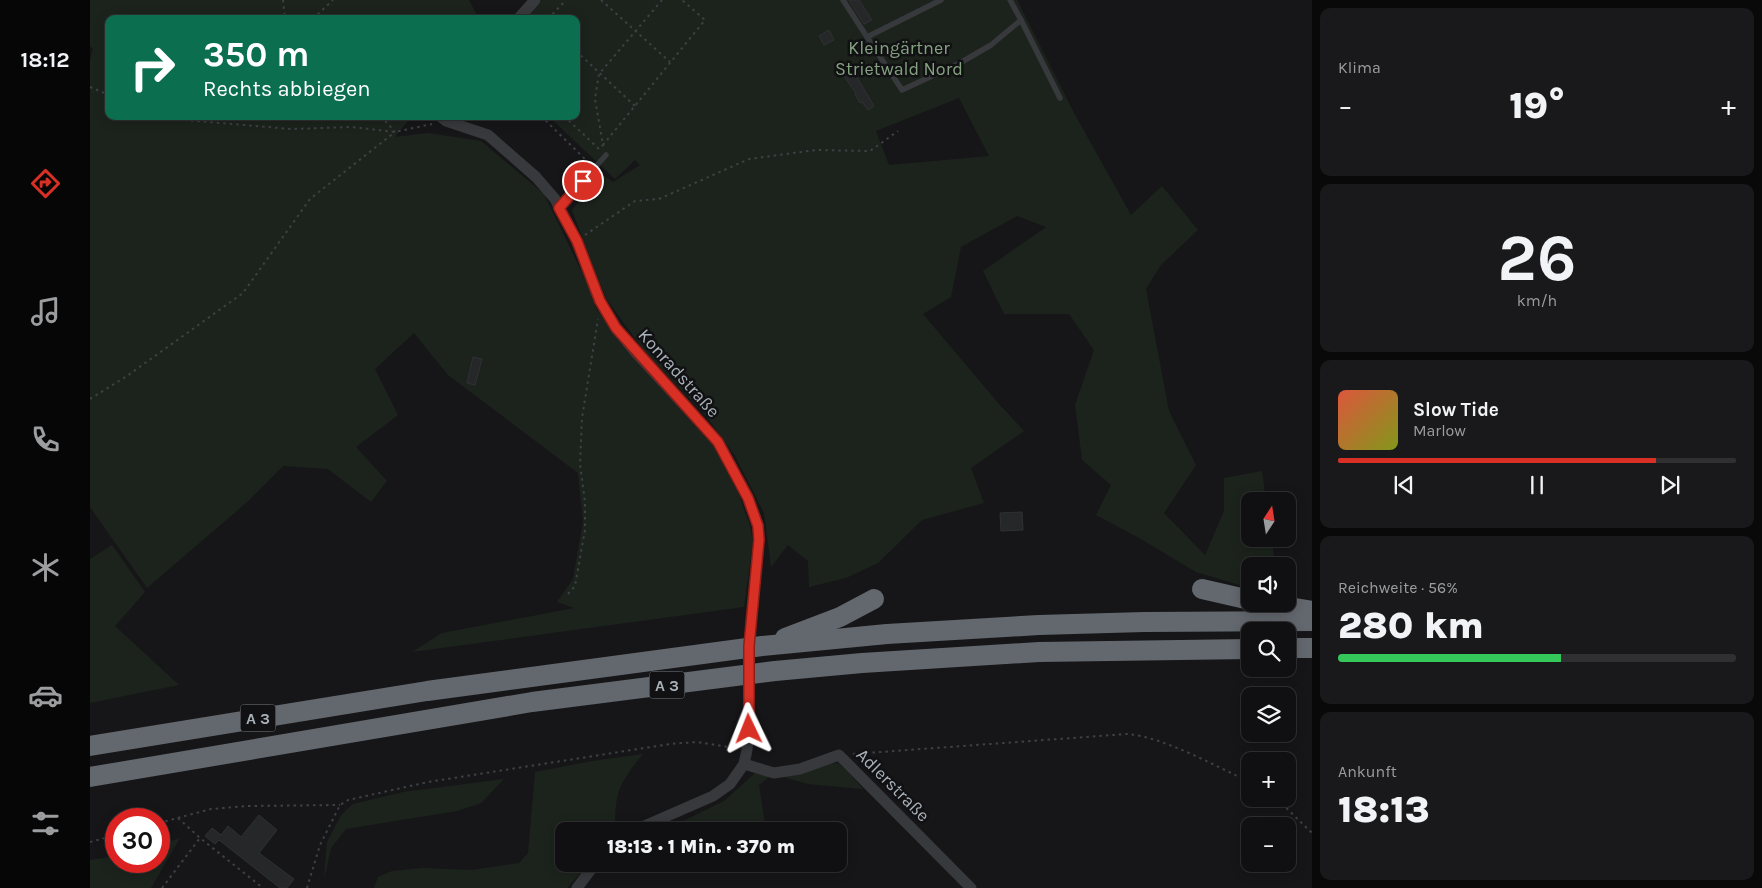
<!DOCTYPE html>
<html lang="de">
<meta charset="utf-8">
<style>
body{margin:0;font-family:Karla,sans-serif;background:#19191b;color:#f1f3f6;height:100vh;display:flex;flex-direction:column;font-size:19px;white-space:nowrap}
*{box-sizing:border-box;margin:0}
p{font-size:16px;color:#9c9d9f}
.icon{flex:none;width:28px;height:28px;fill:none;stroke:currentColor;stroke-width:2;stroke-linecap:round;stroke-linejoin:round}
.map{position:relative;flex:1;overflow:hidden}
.sheet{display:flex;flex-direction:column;gap:8px;padding:8px;background:#09090a;width:450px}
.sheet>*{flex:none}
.hud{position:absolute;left:15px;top:15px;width:475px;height:105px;border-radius:10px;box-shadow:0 2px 12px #0003,0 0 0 1px #303032;background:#0b6e4f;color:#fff;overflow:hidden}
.needle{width:32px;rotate:12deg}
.buttons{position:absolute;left:1151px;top:492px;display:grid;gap:10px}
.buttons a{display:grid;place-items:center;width:55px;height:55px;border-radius:10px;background:#101012;box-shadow:0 2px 12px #0003,0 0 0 1px #303032;font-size:25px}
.speed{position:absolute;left:15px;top:808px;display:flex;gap:10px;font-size:25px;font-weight:700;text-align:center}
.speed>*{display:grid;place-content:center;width:65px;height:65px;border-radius:50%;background:#101012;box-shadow:0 2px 12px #0003,0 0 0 1px #303032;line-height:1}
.speed .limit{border:8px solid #d22;background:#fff;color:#111}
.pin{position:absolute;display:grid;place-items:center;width:42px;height:42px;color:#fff;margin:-21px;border:2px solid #fff;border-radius:50%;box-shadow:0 1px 5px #0007}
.me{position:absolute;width:55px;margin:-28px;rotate:358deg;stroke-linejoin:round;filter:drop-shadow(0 0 4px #0008)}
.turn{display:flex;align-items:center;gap:18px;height:105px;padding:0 15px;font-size:22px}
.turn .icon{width:65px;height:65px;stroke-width:2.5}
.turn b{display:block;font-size:35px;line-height:42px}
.big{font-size:38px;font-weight:800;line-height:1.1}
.sheet .widget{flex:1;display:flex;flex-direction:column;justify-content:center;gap:8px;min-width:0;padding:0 18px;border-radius:10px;background:#19191b}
.sheet .dial{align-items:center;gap:0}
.dial b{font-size:65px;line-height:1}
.song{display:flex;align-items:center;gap:15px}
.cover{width:60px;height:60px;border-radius:8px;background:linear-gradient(135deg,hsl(10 70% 55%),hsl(70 70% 35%))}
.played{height:5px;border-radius:2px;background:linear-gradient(90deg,#d93025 80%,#303032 80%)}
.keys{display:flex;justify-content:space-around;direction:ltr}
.heat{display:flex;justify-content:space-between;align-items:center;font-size:28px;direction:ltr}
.charge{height:8px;border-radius:4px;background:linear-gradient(90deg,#34c759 56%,#303032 0)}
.trip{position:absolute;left:465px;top:822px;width:292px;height:50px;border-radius:10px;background:#101012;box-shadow:0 2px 12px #0003,0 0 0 1px #303032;font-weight:800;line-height:50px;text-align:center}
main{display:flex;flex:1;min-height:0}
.tabs{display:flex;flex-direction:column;width:90px;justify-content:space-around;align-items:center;background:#060607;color:#9c9d9f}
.tabs .icon{width:35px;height:35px}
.tabs .active{color:#d93025}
.tabs b{font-size:22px;color:#f1f3f6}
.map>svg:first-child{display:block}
</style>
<main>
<nav class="tabs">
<b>18:12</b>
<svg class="icon active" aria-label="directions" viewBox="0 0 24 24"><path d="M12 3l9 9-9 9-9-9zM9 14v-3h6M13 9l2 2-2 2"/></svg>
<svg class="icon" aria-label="music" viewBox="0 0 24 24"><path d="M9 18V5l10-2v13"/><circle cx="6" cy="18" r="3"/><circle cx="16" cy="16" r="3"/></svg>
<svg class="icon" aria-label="phone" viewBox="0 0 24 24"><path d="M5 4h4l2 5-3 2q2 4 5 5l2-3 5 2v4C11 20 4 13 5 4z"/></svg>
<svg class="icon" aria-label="climate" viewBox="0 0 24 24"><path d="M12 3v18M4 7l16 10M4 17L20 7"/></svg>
<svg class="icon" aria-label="car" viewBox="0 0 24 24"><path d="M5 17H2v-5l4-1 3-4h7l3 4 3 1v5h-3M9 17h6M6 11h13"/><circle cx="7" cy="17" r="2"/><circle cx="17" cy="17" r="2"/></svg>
<svg class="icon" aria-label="filters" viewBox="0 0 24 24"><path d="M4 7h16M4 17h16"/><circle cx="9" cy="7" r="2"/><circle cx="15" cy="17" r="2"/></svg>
</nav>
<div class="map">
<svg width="1222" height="888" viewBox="0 0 1222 888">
<rect width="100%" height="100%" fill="#161618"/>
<g fill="#1c231c" fill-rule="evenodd">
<path d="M0 0H379L389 19H19V116H322L305 137 338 133 391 141 454 194 501 291 506 308 544 359 623 445 649 494 660 526 663 542 654 607 322 652 352 633 484 608 467 602 483 579 493 522 488 473 358 375 324 333 285 369 308 415 266 447 297 481 281 502 238 469 193 466 155 504 57 588 0 507V60L3 49 0 46Z"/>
<path d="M452 0H927L983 111 1041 215 1072 186 1108 230 1071 265 1056 289 1079 411 1106 465 1074 513 1115 555 1134 511V478L1172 471 1176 501H1160V539H1182L1185 566H1160V587H1156L1106 572 1051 539 1006 515 1021 485 992 460 985 405 1004 350 979 314H914L893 271 956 227 927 216 871 247 861 297 833 314 909 404 934 431 881 468 894 503 832 520 788 563 756 578 719 587 718 561 698 545 681 567 674 513 645 456 616 416 555 352 517 300 504 269 482 210 511 174 523 182 550 165 545 160 525 179 458 116H486V19H434ZM869 98 899 156 799 165 786 131Z"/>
<path d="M22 545 55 592 25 626 89 685 0 703V559Z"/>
<path d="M553 754C528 785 525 792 525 831H474V864H499L477 888H284L288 877 302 871 333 868 382 870 429 863 438 853 445 772 502 761Z"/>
<path d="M748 763 757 771 773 789 718 784 693 777 737 764Z"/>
<path d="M665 773 680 776 669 785 676 831H573L634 801Z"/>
<path d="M414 779 391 803 367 811 256 829 241 848 234 880 237 842 251 815 263 804 313 792Z"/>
<path d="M90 838 61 888H0V860L26 856V861H69V845Z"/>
</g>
<g fill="#262729" stroke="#303134">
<path d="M759 0H769L782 20 774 24Z"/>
<path d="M739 30 744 40 734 45 729 36Z"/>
<path d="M762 69 784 106 778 110 772 102 770 103 765 94 766 93 753 75Z"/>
<path d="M383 357 392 359 385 385 377 383Z"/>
<path d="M932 512 933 530 911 531 910 513Z"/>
<path d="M169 815 187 830 169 853 204 879 197 888H190L129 840 125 844 115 836 122 828 131 835 138 826 151 837Z"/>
</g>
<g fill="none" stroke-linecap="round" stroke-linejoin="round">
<g stroke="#3d4044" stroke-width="2" stroke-dasharray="2.5 4" stroke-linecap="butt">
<path d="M193 0 195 19"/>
<path d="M511 0 580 62"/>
<path d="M572 0 509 74 505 99 513 145 615 20 592 0"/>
<path d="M223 19 243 0"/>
<path d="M458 19 476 0"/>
<path d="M486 51 545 106"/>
<path d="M0 87 19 95"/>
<path d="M82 116 95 120 201 129 262 127 305 132 342 124"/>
<path d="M291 116 305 132"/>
<path d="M451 116 499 163"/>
<path d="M474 116 509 149 513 145"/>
<path d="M495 235 545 201 569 199 659 159 726 150 780 151 808 131"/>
<path d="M0 399 37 376 153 293 220 199 305 132"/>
<path d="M478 594 485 586 495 530V502L490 464 492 418 508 319"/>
<path d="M763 754 1037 734C1074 737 1125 766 1160 782"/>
<path d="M1187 799 1222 833"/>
<path d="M88 818 110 838 173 888"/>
<path d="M69 823 121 809 158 806 250 805"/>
<path d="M0 842 26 835"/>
<path d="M72 888 110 838"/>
<path d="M217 888 230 845 250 805 258 800 338 782 580 744 607 742 645 748"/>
</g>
<g stroke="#37393d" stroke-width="5.5">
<path d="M753 0 777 37"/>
<path d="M851 0 777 37 812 90 870 63 901 45 931 20 920 0"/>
<path d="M931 20 970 98"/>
<path d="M469 208 516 155"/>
</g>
<g stroke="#37393d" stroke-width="11">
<path d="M428 19 445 0"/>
<path d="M350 116 356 121 398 135 446 177 465 199 487 241 510 301 526 328 546 353 628 442 658 498 668 525 669 540 659 646V729L657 750 654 764 640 784 623 796 543 831"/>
<path d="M654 764 684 773 710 769 749 755 881 888"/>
<path d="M487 888 505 864"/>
</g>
<g stroke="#63686e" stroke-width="20">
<path d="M1112 589 1160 600"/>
<path d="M1181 604 1222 611"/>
<path d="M695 638 750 617 784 599"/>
<path d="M1198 648H1222"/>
<path d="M0 746 337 691 672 646 797 634 949 625 1054 622 1222 621"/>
<path d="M0 777 442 702 685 671 772 663 949 652 1160 649"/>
</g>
</g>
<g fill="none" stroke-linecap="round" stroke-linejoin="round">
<defs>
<path id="route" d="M493 181 469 208 487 241 510 301 526 328 628 442 658 498 668 526 669 540 659 646V729"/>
</defs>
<use href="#route" stroke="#8d1f18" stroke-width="12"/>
<use href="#route" stroke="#d93025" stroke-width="9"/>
</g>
<g text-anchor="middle" stroke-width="5" stroke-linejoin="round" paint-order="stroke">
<g fill="#111113" stroke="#7b8086" stroke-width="1">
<rect x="559.5" y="671.5" width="35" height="27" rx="4"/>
<rect x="150.5" y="704.5" width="35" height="27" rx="4"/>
</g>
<g font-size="16" font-weight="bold" fill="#a8b0b8">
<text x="577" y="691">A 3</text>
<text x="168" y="724">A 3</text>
</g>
<g font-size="18" fill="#84a280" stroke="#111113">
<text x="809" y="54">Kleingärtner<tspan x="809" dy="21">Strietwald Nord</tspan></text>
</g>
<g font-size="18" fill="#a8b0b8" stroke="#111113">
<text transform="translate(589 373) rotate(48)" y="6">Konradstraße</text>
<text transform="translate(803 785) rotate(45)" y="6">Adlerstraße</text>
</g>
</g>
</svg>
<div class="buttons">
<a><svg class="needle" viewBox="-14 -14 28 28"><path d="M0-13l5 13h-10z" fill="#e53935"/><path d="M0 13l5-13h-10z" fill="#9c9d9f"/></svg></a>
<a><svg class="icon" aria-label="sound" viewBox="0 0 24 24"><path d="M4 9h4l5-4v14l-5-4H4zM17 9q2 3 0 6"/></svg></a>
<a><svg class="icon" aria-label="search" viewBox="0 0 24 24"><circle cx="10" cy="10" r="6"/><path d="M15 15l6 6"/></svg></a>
<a><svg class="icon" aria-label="layers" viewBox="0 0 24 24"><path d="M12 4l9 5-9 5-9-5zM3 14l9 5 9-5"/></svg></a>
<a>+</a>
<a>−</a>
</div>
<div class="speed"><div class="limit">30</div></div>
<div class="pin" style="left:493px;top:181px;background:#d93025"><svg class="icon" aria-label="arrive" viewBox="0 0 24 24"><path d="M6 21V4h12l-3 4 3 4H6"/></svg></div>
<svg class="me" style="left:659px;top:729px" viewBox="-20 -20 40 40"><path d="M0-17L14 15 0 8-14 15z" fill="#d93025" stroke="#fff" stroke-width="4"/></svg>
<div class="trip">18:13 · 1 Min. · 370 m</div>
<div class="hud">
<div class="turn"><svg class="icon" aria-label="right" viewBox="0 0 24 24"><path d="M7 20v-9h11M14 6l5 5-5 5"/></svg><div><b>350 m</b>Rechts abbiegen</div></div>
</div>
</div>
<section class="sheet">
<div class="widget"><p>Klima</p>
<div class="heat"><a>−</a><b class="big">19°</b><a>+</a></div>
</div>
<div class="widget dial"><b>26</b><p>km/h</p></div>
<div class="widget">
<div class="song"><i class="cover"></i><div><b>Slow Tide</b><p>Marlow</p></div></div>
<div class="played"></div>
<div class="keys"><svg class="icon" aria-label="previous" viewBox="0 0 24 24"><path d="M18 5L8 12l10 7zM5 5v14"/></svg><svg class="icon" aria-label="pause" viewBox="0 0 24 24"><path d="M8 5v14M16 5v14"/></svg><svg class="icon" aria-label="next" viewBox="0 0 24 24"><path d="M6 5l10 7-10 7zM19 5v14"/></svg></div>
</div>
<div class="widget"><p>Reichweite · 56%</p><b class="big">280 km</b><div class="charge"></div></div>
<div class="widget"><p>Ankunft</p><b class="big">18:13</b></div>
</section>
</main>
